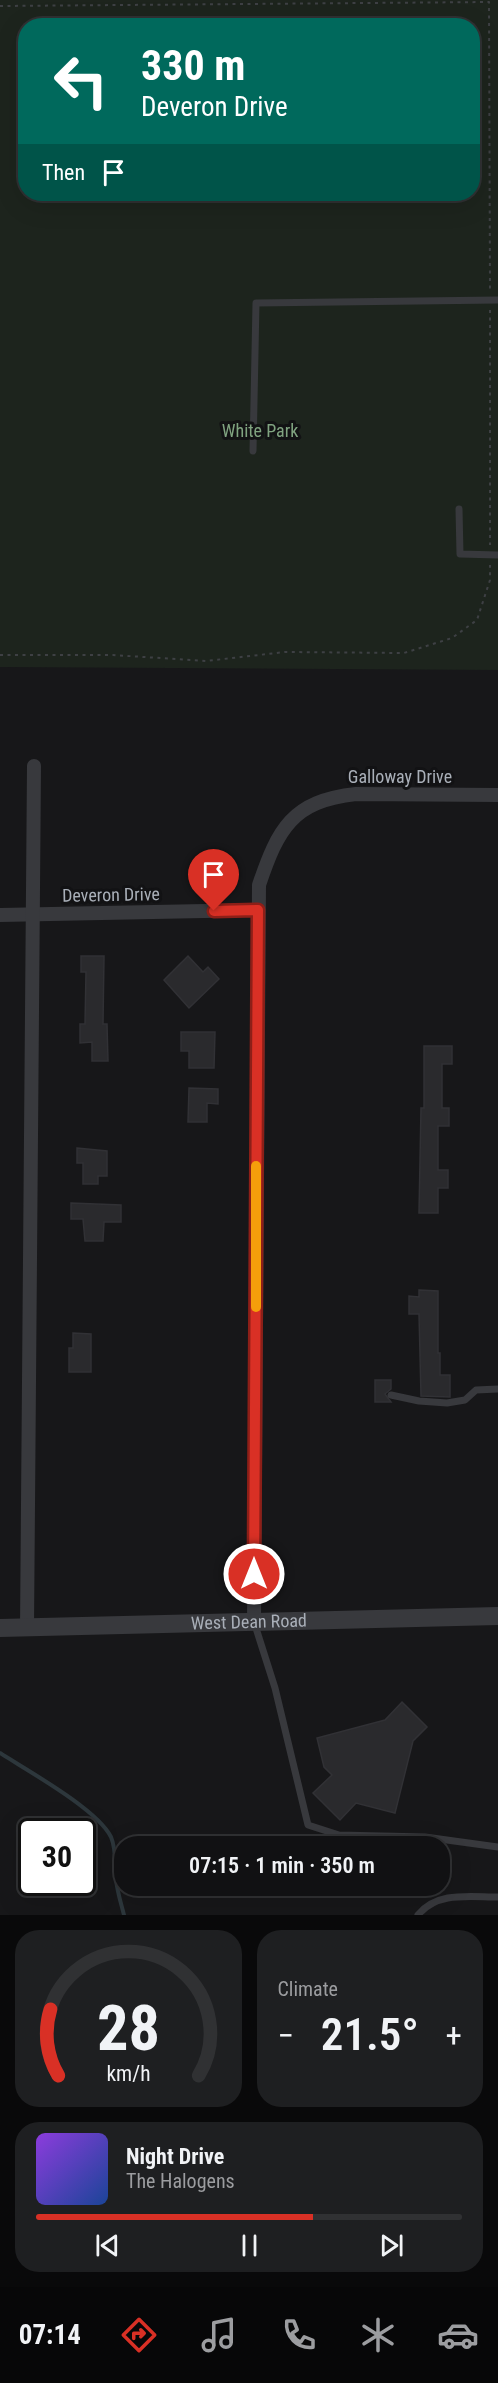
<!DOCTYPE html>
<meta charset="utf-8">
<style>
body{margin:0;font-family:"Roboto Condensed",sans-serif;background:#1e1f21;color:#f1f3f6;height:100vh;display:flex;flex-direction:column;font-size:22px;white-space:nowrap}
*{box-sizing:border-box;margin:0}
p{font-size:20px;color:#9c9da0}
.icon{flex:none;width:33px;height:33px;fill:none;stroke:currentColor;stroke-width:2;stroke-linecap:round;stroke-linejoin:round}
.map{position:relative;height:1915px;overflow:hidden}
.sheet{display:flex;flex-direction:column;gap:15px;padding:15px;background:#09090a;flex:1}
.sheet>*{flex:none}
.guide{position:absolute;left:18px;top:18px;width:462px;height:183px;border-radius:24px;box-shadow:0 6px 24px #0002,0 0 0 2px #303133;background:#00695c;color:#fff;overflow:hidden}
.speed{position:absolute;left:18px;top:1818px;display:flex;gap:12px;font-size:30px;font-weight:700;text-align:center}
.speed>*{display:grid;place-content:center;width:78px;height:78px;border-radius:50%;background:#111113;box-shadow:0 6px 24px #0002,0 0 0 2px #303133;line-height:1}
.speed .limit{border:3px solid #111;border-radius:9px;background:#fff;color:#111}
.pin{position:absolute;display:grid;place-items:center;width:51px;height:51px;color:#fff;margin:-62px -26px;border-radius:50% 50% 50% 0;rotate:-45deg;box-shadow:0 0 6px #0007}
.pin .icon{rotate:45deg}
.me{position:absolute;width:66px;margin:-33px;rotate:0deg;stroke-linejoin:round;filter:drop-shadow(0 0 4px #0008)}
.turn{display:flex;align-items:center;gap:21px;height:126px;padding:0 24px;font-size:27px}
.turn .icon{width:78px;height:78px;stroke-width:2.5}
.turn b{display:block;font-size:42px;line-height:51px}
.then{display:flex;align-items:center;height:57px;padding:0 24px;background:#0003;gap:12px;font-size:22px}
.big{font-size:45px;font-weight:600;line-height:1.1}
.sheet .widget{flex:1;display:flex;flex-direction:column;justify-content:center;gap:9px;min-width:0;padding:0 21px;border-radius:24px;background:#1e1f21}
.sheet .dial{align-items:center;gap:0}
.dial svg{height:156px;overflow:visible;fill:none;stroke:#303133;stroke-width:7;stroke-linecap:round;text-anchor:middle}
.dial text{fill:#f1f3f6;stroke:none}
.song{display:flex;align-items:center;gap:18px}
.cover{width:72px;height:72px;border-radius:9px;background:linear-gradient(135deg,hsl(270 70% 55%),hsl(220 70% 35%))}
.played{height:6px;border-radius:3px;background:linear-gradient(90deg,#d93025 65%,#303133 65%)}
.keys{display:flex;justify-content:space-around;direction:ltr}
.heat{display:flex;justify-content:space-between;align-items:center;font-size:33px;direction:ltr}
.sheet .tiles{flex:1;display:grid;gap:15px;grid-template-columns:1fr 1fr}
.widget:last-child{grid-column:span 2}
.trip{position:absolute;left:114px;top:1836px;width:336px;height:60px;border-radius:24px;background:#111113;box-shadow:0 6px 24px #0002,0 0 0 2px #303133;font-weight:600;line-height:60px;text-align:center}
.tab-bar{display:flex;height:96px;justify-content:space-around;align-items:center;background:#070708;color:#9c9da0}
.tab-bar .icon{width:42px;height:42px}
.tab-bar .selected{color:#d93025}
.tab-bar b{font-size:27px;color:#f1f3f6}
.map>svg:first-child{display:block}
</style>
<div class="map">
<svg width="498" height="1915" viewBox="0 0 498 1915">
<rect width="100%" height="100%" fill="#171719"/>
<path fill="#1d241d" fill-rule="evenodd" d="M0 0H498V670L0 667ZM26 26H472V194H26Z"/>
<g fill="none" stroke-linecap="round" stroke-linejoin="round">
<path stroke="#2d373c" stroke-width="4" d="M0 1753C28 1771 97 1809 111 1837 117 1851 114 1865 116 1879 117 1891 121 1903 124 1915"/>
</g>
<g fill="#2a2a2d" stroke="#313135" stroke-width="1.5">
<path d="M81 956H104L103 1024H107L108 1061H92V1042L80 1043V1024H85L86 972H81Z"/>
<path d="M188 956 203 972 208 967 219 979 189 1008 164 980Z"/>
<path d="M181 1032H215L214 1068H189V1051H181Z"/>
<path d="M424 1046H452V1064H442V1108H449V1126H438V1170H448V1188H438V1213H419L421 1108H424Z"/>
<path d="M189 1088 218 1089V1104L207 1103V1122H188Z"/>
<path d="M77 1148 107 1151V1176H98V1184H83V1163H77Z"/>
<path d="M71 1203 121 1205V1222H104L103 1241H85L83 1219H71Z"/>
<path d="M419 1290 438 1291V1353H440V1375H450V1397L421 1396 419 1314H409V1296L419 1297Z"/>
<path d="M73 1333 91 1334V1372H69V1348H73Z"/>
<path d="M375 1380H391V1389L385 1394 391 1402H375Z"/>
<path d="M402 1702 427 1727 413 1741 395 1813 356 1803 340 1820 313 1793 332 1775 324 1767 317 1738 385 1720Z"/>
</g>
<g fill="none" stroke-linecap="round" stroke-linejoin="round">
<g stroke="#3e4044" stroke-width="2" stroke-dasharray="3 4.5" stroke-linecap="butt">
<path d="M0 6 489 2 490 290"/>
<path d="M490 310V545"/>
<path d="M0 655H113L206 661 285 652 404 653 452 638 477 620 490 580V565"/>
</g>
<g stroke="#38393d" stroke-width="7">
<path d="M253 451 256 303 498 300"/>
<path d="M459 509 460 554 498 555"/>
<path d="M391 1395 419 1401 447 1403 465 1400 476 1390 498 1389"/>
<path d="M255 1625 275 1688 308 1825 339 1835 425 1837 498 1847"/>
<path d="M418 1915C437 1891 470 1897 498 1897"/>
</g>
<g stroke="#38393d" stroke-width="14">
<path d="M0 915 258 910"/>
<path d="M254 1622 259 885C278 829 292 801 356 794L498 795"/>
<path d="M27 1628 34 766"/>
</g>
<path stroke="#38393d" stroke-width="18" id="s1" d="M0 1628 498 1616"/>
</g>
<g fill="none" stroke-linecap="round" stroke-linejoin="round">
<defs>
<path id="route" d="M214 911 258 910 254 1574"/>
</defs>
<use href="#route" stroke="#8d1f18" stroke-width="15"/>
<use href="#route" stroke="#d93025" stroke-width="10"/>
<path stroke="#f59e0b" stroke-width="10" d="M256 1166V1307"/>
</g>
<g text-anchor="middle" stroke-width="6" stroke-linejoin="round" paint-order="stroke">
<g font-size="18" fill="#80a380" stroke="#121214">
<text x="260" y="437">White Park</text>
</g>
<g font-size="18" fill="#a9afb8" stroke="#121214">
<text x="400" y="783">Galloway Drive</text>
<text transform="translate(111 895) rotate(-1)" y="6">Deveron Drive</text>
<text dy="6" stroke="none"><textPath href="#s1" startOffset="249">West Dean Road</textPath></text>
</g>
</g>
</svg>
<div class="speed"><div class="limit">30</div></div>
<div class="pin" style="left:214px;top:911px;background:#d93025"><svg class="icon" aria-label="arrive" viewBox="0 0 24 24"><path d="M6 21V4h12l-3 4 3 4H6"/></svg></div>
<svg class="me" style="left:254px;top:1574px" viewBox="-20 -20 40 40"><circle r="17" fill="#d93025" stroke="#fff" stroke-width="3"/><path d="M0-11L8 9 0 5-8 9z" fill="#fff"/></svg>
<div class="trip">07:15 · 1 min · 350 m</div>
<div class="guide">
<div class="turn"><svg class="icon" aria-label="left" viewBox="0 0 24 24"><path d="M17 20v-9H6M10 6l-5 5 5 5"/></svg><div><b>330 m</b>Deveron Drive</div></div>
<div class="then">Then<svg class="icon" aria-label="arrive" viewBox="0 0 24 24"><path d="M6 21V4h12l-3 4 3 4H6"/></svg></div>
</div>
</div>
<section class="sheet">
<div class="tiles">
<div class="widget dial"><svg viewBox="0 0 100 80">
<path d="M14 69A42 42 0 1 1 86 69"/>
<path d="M14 69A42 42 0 0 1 10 35" stroke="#d93025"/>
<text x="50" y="56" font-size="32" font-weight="700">28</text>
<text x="50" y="72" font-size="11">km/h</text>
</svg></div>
<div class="widget"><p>Climate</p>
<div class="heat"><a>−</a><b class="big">21.5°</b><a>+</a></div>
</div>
<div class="widget">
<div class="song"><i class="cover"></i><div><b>Night Drive</b><p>The Halogens</p></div></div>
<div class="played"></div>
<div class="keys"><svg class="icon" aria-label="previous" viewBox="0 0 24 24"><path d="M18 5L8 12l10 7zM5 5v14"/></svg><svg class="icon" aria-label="pause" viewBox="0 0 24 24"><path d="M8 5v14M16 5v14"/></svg><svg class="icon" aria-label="next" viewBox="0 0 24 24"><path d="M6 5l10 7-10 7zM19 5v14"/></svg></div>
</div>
</div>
</section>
<nav class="tab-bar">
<b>07:14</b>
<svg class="icon selected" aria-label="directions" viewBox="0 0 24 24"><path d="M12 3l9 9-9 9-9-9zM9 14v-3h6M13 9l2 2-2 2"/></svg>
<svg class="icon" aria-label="music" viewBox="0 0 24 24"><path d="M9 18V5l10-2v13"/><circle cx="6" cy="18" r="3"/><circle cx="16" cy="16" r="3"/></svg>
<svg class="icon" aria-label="phone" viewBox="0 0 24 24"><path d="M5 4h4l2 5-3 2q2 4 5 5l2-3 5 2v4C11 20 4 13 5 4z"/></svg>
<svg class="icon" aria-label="climate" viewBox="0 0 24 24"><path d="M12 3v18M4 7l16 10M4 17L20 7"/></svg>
<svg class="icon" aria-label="car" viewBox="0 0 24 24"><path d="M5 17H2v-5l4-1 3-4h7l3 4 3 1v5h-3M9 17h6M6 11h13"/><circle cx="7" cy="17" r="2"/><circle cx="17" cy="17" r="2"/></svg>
</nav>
